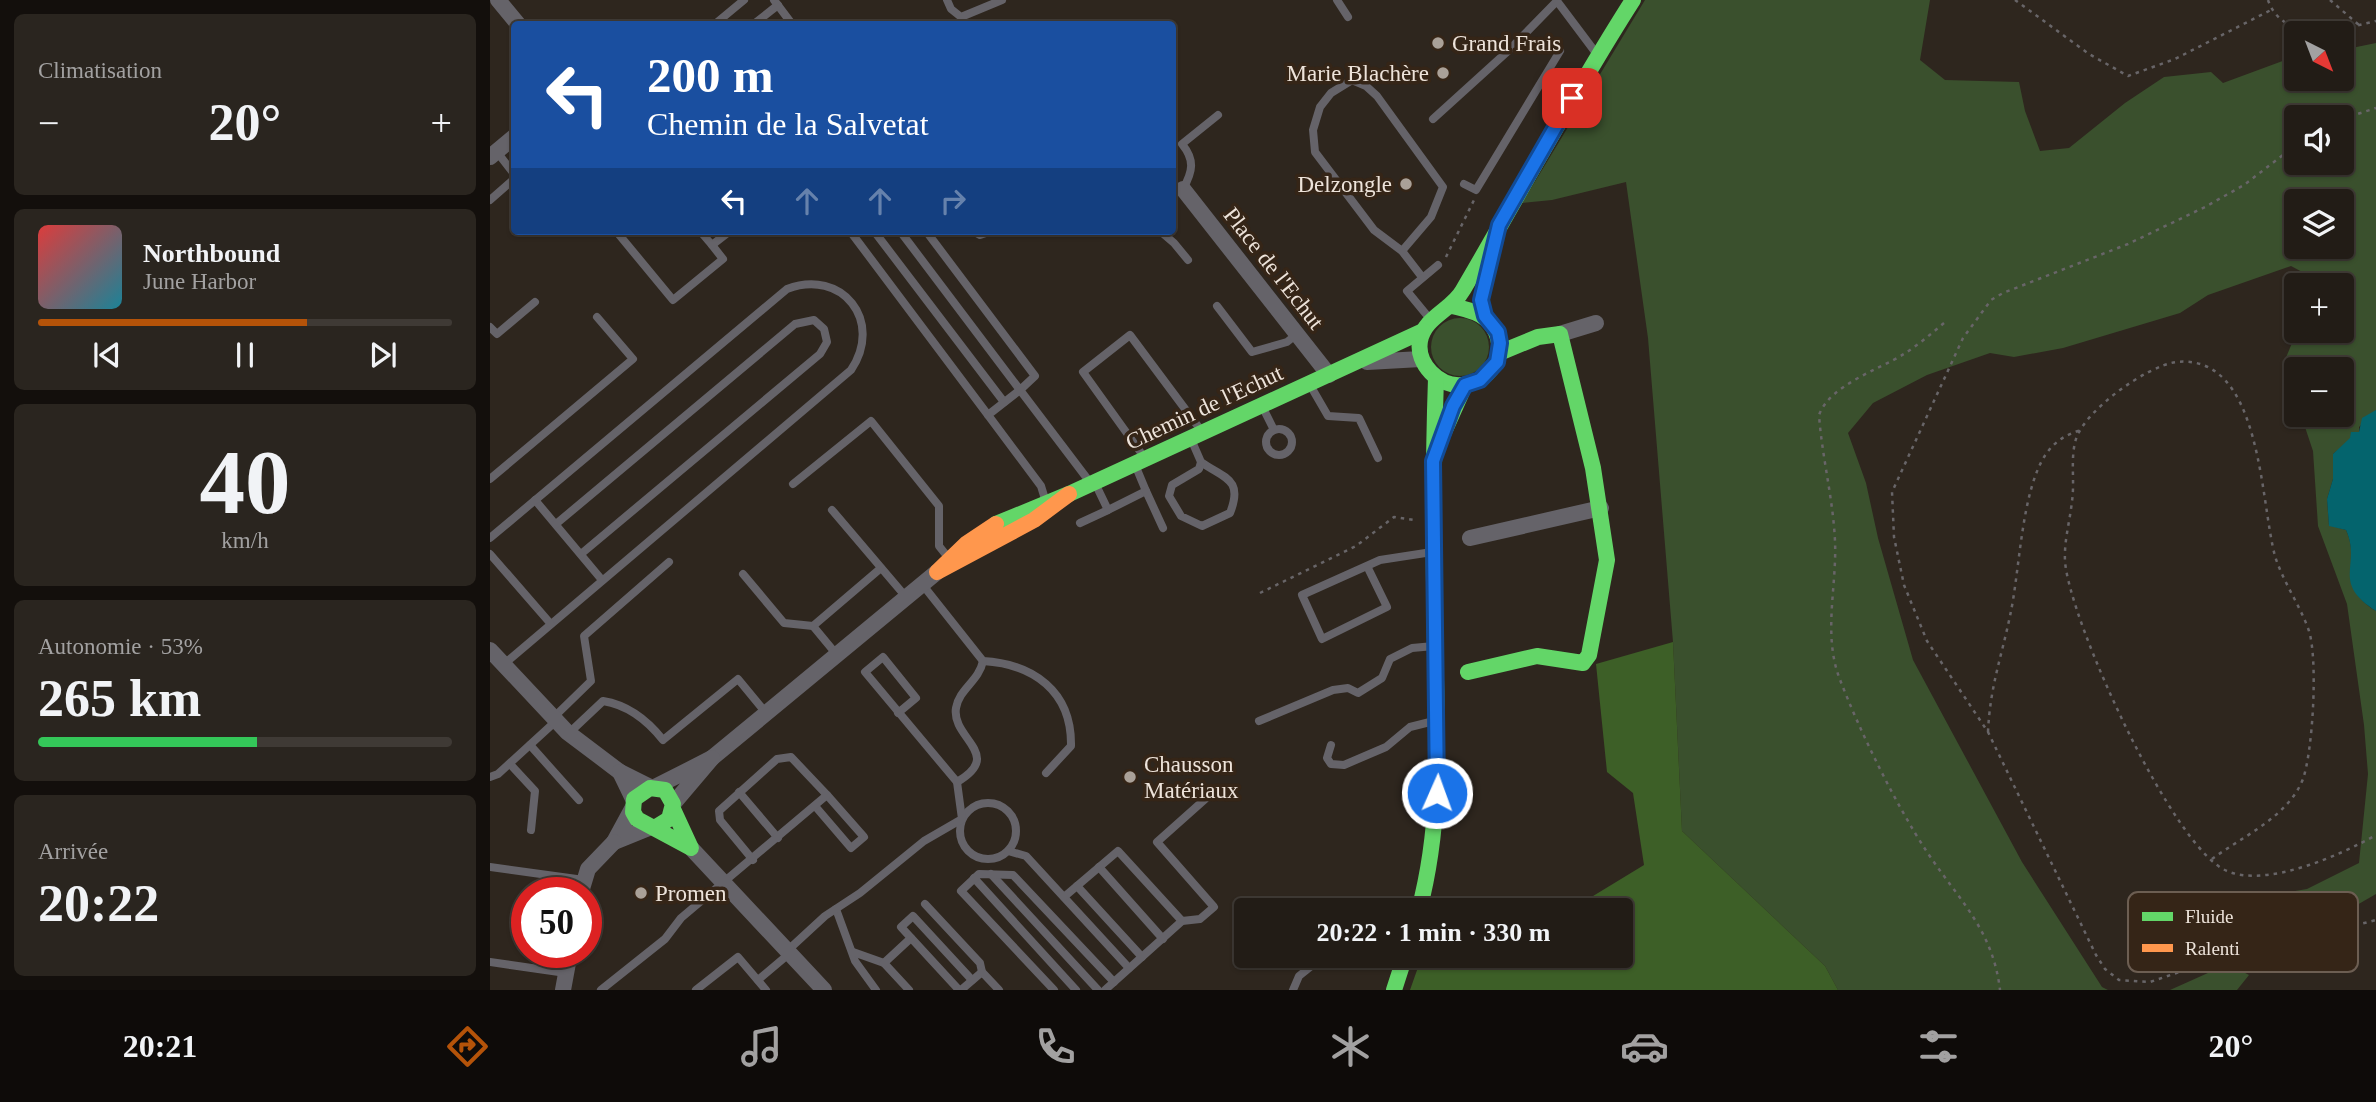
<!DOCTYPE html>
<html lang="fr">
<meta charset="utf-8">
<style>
body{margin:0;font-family:Georgia,serif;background:#2a251f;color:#f1f3f6;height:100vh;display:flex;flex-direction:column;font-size:26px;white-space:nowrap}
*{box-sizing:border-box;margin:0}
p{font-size:23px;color:#a2a1a1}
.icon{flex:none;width:38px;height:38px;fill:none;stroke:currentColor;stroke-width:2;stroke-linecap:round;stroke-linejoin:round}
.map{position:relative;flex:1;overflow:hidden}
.details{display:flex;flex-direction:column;gap:14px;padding:14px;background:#130f0c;width:490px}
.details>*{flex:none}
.banner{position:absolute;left:21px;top:21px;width:665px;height:214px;border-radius:7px;box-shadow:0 2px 5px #0004,0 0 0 2px #3f3a35;background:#1a4fa0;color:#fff;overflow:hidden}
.needle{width:46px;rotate:138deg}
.controls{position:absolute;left:1794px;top:21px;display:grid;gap:14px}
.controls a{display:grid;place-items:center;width:70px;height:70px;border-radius:7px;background:#221c16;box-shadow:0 2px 5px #0004,0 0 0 2px #3f3a35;font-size:35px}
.speed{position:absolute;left:21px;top:877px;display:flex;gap:14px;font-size:35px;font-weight:700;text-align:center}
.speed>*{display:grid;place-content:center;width:91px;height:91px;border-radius:50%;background:#221c16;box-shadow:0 2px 5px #0004,0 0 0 2px #3f3a35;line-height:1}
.speed .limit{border:10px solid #d22;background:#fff;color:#111}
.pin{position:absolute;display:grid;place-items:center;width:60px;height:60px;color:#fff;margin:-30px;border-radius:14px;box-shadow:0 4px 10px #0006}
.me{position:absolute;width:77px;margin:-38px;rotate:2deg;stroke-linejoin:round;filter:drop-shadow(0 0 5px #0008)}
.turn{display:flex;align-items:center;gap:24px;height:147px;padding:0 21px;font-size:32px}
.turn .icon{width:91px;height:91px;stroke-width:2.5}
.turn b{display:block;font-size:49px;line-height:60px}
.lanes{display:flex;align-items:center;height:66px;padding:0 21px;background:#0003;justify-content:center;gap:35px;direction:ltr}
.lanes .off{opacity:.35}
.big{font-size:52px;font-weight:800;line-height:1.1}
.details .card{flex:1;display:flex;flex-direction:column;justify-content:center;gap:10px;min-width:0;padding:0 24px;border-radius:10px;background:#2a251f}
.details .dial{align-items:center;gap:0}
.dial b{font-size:91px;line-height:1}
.song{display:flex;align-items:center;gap:21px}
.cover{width:84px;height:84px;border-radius:10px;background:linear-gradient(135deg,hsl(0 70% 55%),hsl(190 70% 35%))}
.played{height:7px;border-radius:4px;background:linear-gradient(90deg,#b45309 65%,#3f3a35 65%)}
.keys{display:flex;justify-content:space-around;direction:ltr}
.heat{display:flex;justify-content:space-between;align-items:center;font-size:38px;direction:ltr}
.charge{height:10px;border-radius:5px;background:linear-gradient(90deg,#34c759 53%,#3f3a35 0)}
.trip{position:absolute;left:744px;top:898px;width:399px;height:70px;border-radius:7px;background:#221c16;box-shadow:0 2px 5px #0004,0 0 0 2px #3f3a35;font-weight:800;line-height:70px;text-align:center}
.dock{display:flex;height:112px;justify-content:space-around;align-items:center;background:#0e0b09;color:#a2a1a1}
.dock .icon{width:49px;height:49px}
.dock .selected{color:#b45309}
.dock b{font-size:32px;color:#f1f3f6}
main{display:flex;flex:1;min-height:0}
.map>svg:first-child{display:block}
</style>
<main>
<section class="details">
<div class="card"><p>Climatisation</p>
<div class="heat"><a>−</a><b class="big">20°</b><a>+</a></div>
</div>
<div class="card">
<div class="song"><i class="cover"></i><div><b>Northbound</b><p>June Harbor</p></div></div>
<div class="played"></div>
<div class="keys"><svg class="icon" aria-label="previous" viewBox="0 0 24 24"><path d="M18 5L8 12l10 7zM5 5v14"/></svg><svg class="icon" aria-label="pause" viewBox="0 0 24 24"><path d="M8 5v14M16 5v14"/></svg><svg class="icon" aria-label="next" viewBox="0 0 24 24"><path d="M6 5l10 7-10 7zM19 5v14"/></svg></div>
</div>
<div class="card dial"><b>40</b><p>km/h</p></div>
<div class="card"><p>Autonomie · 53%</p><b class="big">265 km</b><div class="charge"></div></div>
<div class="card"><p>Arrivée</p><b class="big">20:22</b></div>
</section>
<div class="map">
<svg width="1886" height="990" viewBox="0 0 1886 990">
<rect width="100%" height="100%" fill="#2e261e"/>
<g fill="#3a502d" fill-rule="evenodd">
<path d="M1155 0H1440L1430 60 1455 80 1529 82 1535 111 1550 151 1579 148 1635 103 1674 77 1721 72 1733 83 1806 56V79H1852V50L1886 43V410L1869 427V432L1843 454V479L1837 499 1839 525 1856 530C1872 565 1843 584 1886 611V894L1860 909 1818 914 1731 942 1722 919 1756 899 1817 889 1869 863 1878 774 1874 725 1857 604 1828 526 1823 451 1811 415H1852V369H1806V399L1795 360 1807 331H1852V285H1816V274L1801 266 1718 295 1690 313 1573 348 1524 357 1500 353 1437 375 1383 403 1358 433 1376 483 1388 538 1423 660 1532 862 1612 987 1618 990H1348L1335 966 1192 831 1183 642 1158 338 1136 182 1062 200 1032 203ZM1806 117H1852V163H1806ZM1806 201H1852V247H1806Z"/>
<circle cx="970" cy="347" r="29"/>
<path d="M1738 964 1759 975 1747 990H1680Z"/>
</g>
<path fill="#3d5f27" d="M1183 642 1192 831 1335 966 1348 990H920L932 956H1130V910H1066L1085 907 1154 865 1143 793 1117 772 1106 664Z"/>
<path fill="#04646d" d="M1886 410V611C1840 582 1872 566 1856 530L1839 526 1837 499 1843 479V454L1860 438 1861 432H1869L1872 418Z"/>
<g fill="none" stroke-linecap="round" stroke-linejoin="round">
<g stroke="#686568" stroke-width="2.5" stroke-dasharray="3.5 5" stroke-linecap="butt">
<path d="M1525 0 1599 54 1638 76 1685 59 1781 10"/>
<path d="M1778 0C1785 21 1805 31 1826 33"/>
<path d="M1840 0 1869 25"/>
<path d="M1835 33 1886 21"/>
<path d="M1852 119 1886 108"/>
<path d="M1806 145 1754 185 1715 207 1638 244 1513 293 1501 300 1473 338 1402 492 1404 537 1414 585 1437 641 1498 732 1606 955 1615 969 1629 980 1660 982 1786 939 1855 928 1886 920"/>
<path d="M956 257 984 200"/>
<path d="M1454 323C1441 334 1428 345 1414 354 1388 370 1340 385 1329 415 1332 457 1343 498 1345 541 1347 586 1333 633 1349 677 1369 730 1406 805 1437 852 1469 900 1503 930 1510 990"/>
<path d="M770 593 866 546 904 517 924 520"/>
<path d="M1498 732C1500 687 1511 659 1520 616 1530 571 1531 491 1556 454 1565 441 1577 434 1591 430"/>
<path d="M1722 859C1753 836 1798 817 1813 779 1823 750 1828 660 1819 631 1810 605 1793 582 1785 556 1770 501 1772 353 1686 362 1657 366 1595 410 1586 439 1580 458 1585 481 1582 501 1580 521 1574 540 1575 561 1579 620 1683 849 1737 871 1777 888 1851 855 1886 835"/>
<path d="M872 898 866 902 873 910"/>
</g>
<g stroke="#656369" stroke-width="8">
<path d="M284 0 302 24"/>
<path d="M457 0 461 9 471 17 512 0"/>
<path d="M847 0 858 17"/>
<path d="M225 24 254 0"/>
<path d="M264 24 288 5"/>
<path d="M943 119 1018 51 1067 1 1106 53"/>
<path d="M7 152 24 174"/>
<path d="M974 184 986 190 1070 51"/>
<path d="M682 186 693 189C703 171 705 160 692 144L728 115"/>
<path d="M0 200 24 179"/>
<path d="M126 231 183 300 233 259 222 245"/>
<path d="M210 231 222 245 240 231"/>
<path d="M360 231 498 415"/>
<path d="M384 231 514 402"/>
<path d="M410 231 530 390 545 376 436 231"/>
<path d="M483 231 490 235 502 231"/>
<path d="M670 231 684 243 698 260"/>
<path d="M912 251 941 217 953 187 887 96 876 86 862 80 841 93 830 107 823 130 825 152 884 230 912 251 932 277"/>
<path d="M727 306 762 352 797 342 807 334"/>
<path d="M940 319 917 291 948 265"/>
<path d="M0 327 7 334 45 302"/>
<path d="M820 385 838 416 869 418 888 458"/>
<path d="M773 408 784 430"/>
<circle cx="789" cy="442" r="13"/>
<path d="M701 439 711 462 709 469 682 485 679 496 691 516 712 526 740 513C754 478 733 478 711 462"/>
<path d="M654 457 593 372 640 335 710 429"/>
<path d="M0 479 143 359 107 317"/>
<path d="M605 483 618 510 656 491 646 467"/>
<path d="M303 484 381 421 449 506V546L457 556"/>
<path d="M656 491 673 528"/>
<path d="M555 499 551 486 498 415 530 390 599 481"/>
<path d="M45 500 112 580"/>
<path d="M342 510 416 597"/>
<path d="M590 523 618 510"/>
<path d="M66 524 305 324 324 320 334 329 337 342 330 354 91 554"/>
<path d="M0 538 297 289C352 268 394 321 361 370L13 665"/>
<path d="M0 554 60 623"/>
<path d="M877 566 897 607 832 639 812 595 890 560 942 552"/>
<path d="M253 574 294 623 323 626"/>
<path d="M432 584 493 661C543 664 582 691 581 746L556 773"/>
<path d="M347 655 323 626 391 568"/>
<path d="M408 713 426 698 393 657 375 672 467 782C515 754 461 739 466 708 469 689 489 681 493 661"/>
<path d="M63 718 101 681 94 636 179 562"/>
<path d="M769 721 843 690 858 688 868 693 892 678 900 659 922 648 944 646"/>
<path d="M78 734 113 701C138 705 158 721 173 740L248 679 276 713"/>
<path d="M40 745 89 800"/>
<path d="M841 745 837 758 841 764 854 765 896 747 920 727 944 721"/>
<path d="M20 764 45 791 41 830"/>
<path d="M0 777 8 774 66 721"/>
<path d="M249 792 288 838"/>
<circle cx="498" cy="831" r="28"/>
<path d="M325 806 361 848 374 837 337 795"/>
<path d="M518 851 536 856 639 968"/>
<path d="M0 867 94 880"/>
<path d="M609 867 673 939"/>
<path d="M501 874 608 990"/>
<path d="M484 878 586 990"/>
<path d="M587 886 652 957"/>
<path d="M574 897 628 851 692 921"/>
<path d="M435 904 490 963 492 972"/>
<path d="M346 909 365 961 386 990"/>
<path d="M297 951 335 916 370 893 434 841 472 819 467 782"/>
<path d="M363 952 394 963"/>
<path d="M0 962 76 973"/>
<path d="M268 980 300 953"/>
<path d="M111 990 175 939 191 918 337 795 301 757 287 759 229 811 230 820 263 860"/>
<path d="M206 990 248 957 276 990"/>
<path d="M419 990 394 963 421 938"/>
<path d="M469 990 411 927 423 916 482 980"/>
<path d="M471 990 492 972 509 990"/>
<path d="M564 990 471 891 489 874 523 875 624 982"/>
<path d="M615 990 692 921 710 919 724 907 667 842 722 793"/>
<path d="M803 990 809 976 834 956"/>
</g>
<g stroke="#656369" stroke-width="16">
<path d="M8 0 28 24"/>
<path d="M0 157 24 137"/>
<path d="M693 189 839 375"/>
<path d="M1070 334 1106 323"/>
<path d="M877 362 931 359"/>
<path d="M980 538 1111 508"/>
<path d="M0 650 77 732 130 772"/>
<path d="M222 758 447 572"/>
<path d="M165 787 222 758 183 804"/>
<path d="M144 801 130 772 160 787"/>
<path d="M143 807 124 842 161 827"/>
<path d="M201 848 334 990"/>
<path d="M91 892 98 869 124 842"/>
<path d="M73 990 80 952"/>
</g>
<g stroke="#63d668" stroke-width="16">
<path d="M962 306C974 309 987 311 996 319 1023 343 1005 382 972 385 949 387 926 364 930 341 934 317 962 310 973 290 1030 193 1082 95 1143 0"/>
<path d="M994 316 991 300 1002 252"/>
<path d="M950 441 975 385"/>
<path d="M506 524 579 494 933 331"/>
<path d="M978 672 1047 656 1093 663 1099 655 1117 560 1103 468 1070 334 1048 337 1009 353"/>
<path d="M166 827 179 819 183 804 175 790 160 788 144 799 143 812 147 819 201 848 183 809"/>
<path d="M929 910C953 820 947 731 945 640 943 552 943 465 946 378"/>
<path d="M904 990 915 956"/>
</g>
<path stroke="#ff974d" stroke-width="16" d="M506 524 476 544 447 572 544 520 579 494"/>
</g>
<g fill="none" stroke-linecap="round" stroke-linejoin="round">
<defs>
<path id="route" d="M947 793 943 461 963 406 975 385 990 380 1007 362 1010 343 1008 332 995 316 991 300 1009 225 1082 98"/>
</defs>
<use href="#route" stroke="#114b97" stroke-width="18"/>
<use href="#route" stroke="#1a73e8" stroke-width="12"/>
</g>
<g fill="#aaa198" stroke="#352517" stroke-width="2.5">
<circle cx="948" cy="43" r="7"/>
<circle cx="953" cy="73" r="7"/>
<circle cx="916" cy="184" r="7"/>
<circle cx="640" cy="777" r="7"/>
<circle cx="151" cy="893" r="7"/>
</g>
<g text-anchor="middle" stroke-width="7" stroke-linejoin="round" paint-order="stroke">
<g font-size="23" fill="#ede3da" stroke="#352517" text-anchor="start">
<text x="962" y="51">Grand Frais</text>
<text x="939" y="81" text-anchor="end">Marie Blachère</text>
<text x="902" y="192" text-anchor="end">Delzongle</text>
<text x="654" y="772">Chausson<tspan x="654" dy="26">Matériaux</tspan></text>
<text x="165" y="901">Promen</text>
</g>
<g font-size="23" fill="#ede3da" stroke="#352517">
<text transform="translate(784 268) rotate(52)" y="8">Place de l'Echut</text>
<text transform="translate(714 407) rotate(-25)" y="8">Chemin de l'Echut</text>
</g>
</g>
<rect x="1638" y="892" width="230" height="80" rx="10" fill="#352517" stroke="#6c5e52" stroke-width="2"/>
<rect x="1652" y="912" width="31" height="9" fill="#63d668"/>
<rect x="1652" y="944" width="31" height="8" fill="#ff974d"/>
<g font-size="19" fill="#ede3da">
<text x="1695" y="923">Fluide</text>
<text x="1695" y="955">Ralenti</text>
</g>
</svg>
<div class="controls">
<a><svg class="needle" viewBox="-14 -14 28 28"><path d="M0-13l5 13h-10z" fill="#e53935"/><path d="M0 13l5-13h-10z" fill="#a2a1a1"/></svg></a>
<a><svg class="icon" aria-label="sound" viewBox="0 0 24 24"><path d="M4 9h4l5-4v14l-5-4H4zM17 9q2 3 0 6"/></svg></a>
<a><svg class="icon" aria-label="layers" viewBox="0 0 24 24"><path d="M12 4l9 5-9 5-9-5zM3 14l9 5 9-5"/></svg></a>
<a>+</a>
<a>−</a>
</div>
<div class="speed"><div class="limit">50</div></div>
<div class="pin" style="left:1082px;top:98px;background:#d93025"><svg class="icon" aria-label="arrive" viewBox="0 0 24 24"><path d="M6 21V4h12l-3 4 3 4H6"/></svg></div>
<svg class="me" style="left:947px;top:793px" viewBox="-20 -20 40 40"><circle r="17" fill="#1a73e8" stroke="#fff" stroke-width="3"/><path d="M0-11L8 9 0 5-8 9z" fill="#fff"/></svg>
<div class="trip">20:22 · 1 min · 330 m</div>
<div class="banner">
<div class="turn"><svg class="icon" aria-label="left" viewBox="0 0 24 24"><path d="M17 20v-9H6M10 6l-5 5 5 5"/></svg><div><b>200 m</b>Chemin de la Salvetat</div></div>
<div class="lanes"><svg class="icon" aria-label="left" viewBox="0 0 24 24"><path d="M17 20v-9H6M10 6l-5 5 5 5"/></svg><svg class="icon off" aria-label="ahead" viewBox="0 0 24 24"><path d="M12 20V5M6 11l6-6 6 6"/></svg><svg class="icon off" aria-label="ahead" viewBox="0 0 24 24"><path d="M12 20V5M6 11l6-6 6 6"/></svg><svg class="icon off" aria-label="right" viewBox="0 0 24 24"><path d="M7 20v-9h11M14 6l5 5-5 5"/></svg></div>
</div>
</div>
</main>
<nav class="dock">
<b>20:21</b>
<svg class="icon selected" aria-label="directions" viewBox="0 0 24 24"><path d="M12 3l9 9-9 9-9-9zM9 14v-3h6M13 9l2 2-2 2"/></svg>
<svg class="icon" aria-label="music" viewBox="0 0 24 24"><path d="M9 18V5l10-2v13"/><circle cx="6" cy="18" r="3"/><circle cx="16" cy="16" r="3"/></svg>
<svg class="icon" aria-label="phone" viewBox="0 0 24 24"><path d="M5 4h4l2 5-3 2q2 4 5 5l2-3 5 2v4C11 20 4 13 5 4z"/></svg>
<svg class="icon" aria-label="climate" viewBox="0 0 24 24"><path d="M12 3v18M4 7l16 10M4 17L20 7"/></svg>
<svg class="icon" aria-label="car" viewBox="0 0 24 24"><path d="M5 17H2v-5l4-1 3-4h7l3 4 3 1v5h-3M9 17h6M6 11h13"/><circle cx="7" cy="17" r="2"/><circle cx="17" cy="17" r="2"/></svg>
<svg class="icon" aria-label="filters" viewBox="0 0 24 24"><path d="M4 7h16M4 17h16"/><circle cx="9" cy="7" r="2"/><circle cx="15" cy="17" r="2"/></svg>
<b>20°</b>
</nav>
